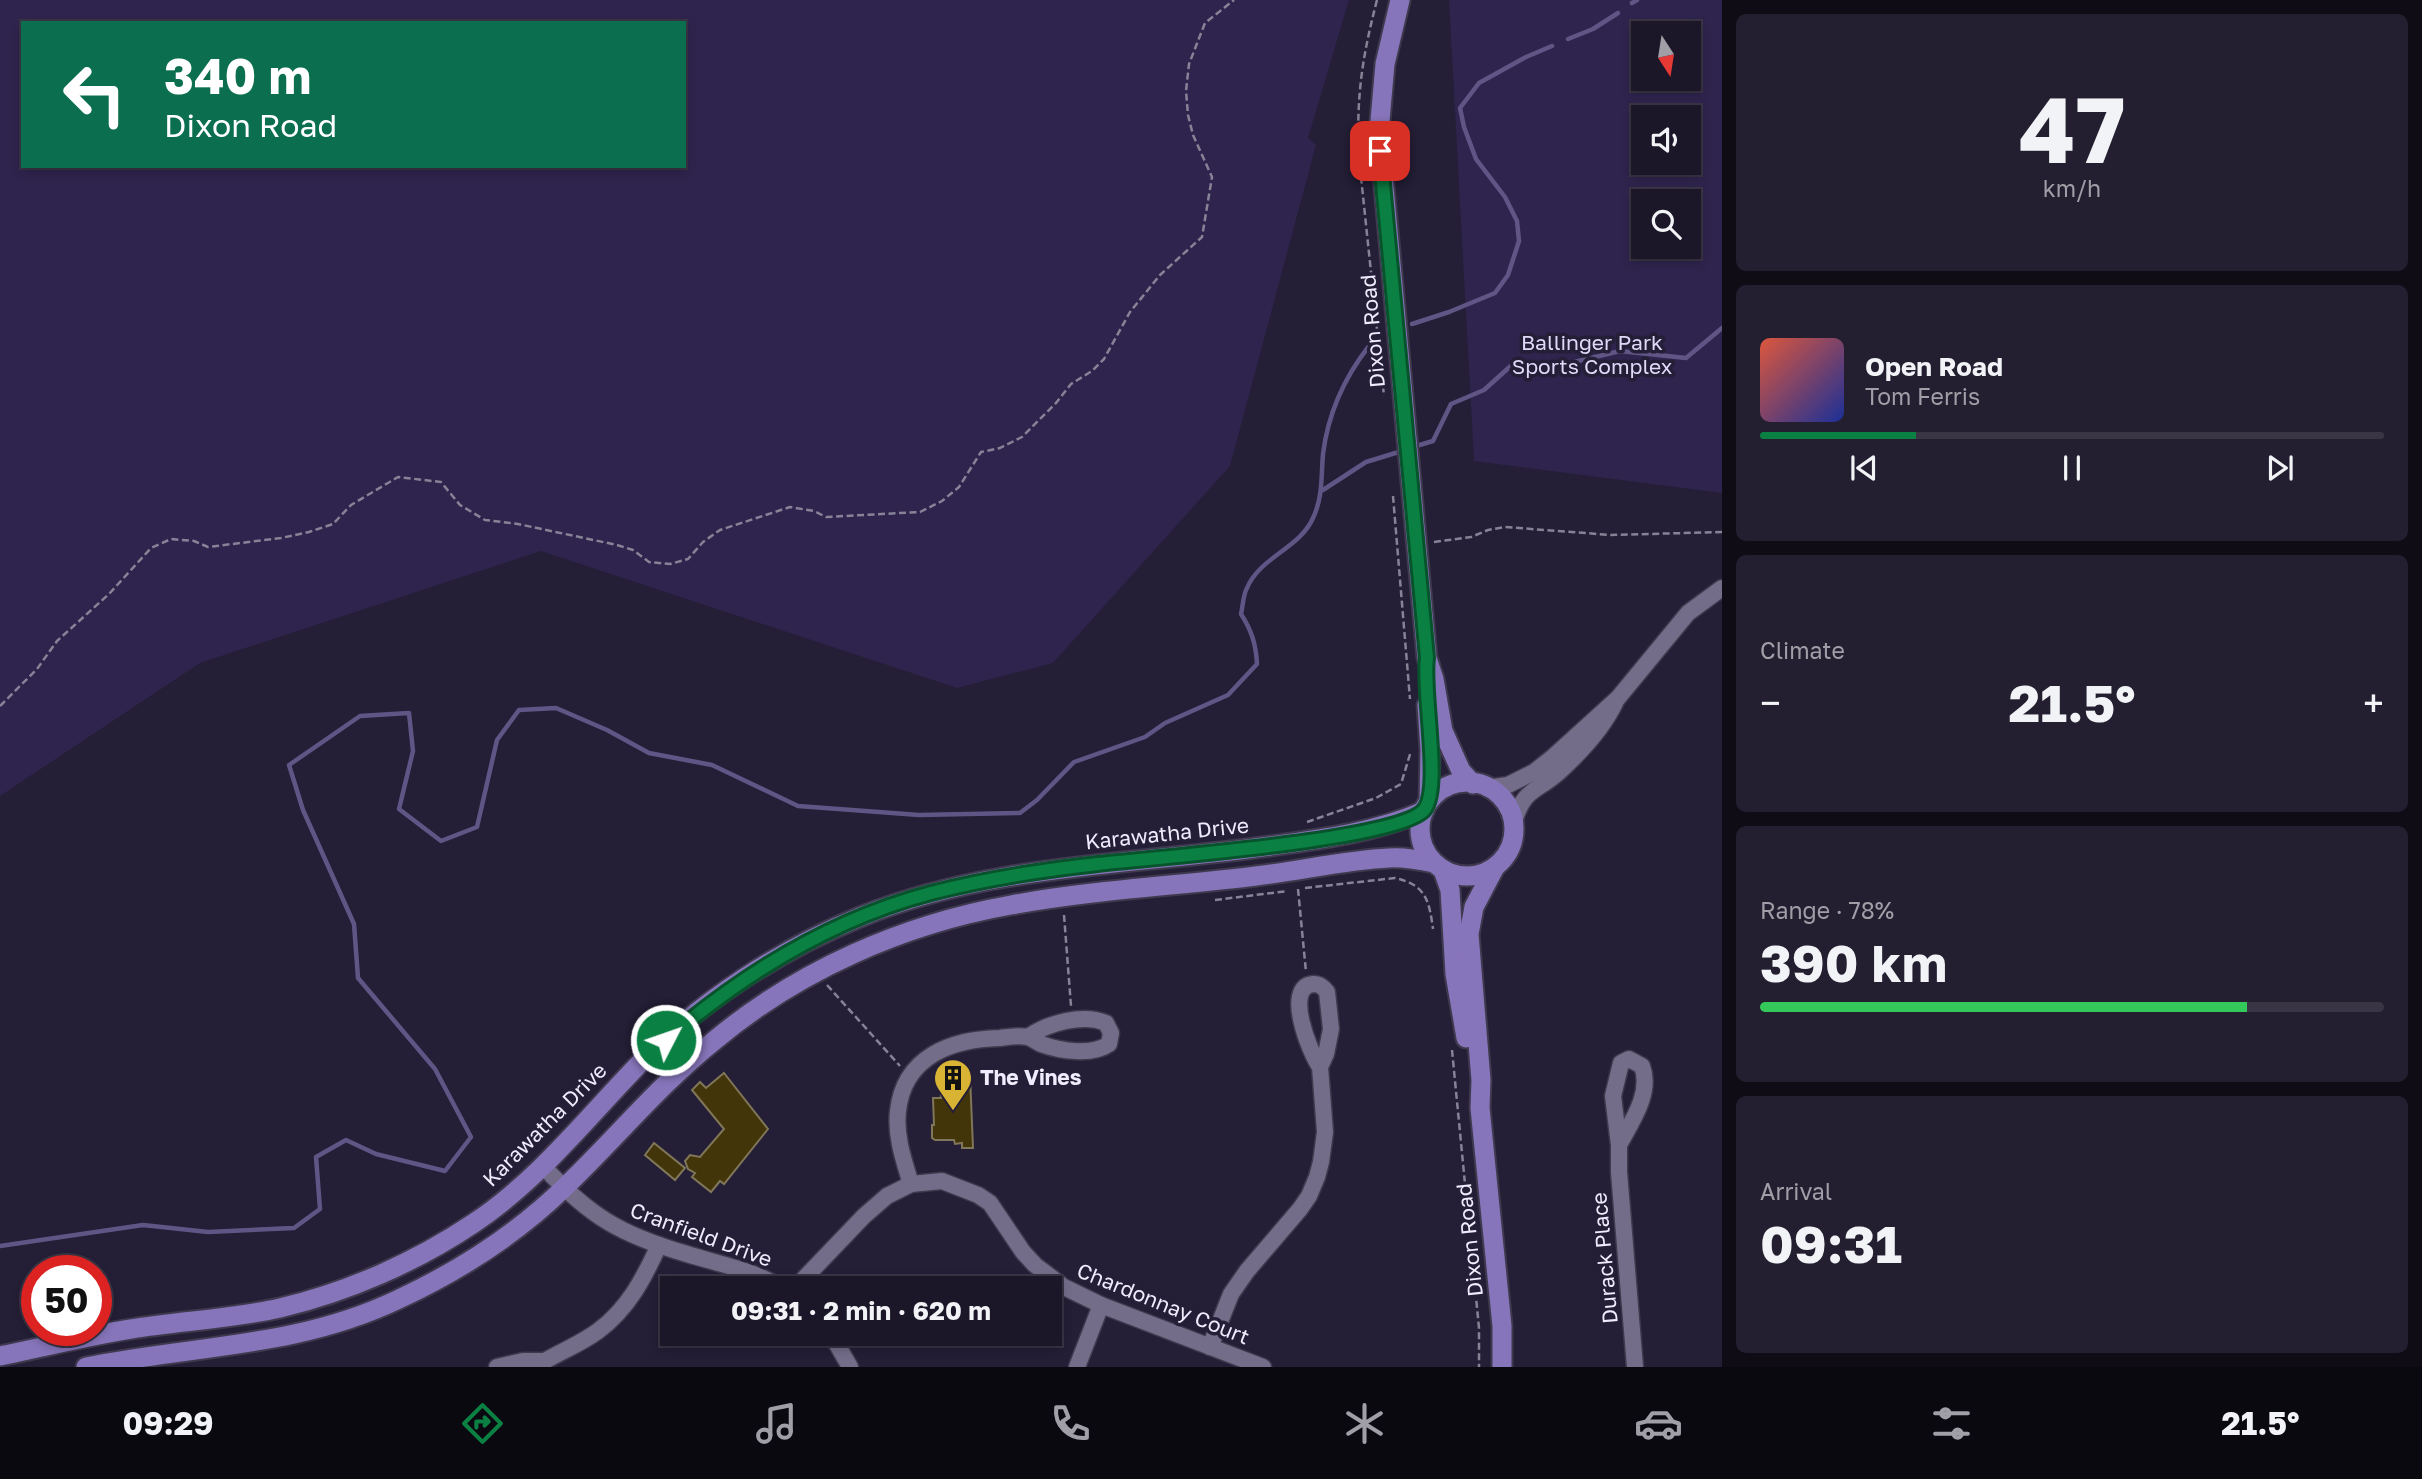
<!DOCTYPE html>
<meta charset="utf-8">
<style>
body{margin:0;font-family:"Golos Text",sans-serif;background:#241f30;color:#f1f3f6;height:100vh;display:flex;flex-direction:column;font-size:26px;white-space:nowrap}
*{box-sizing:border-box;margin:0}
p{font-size:23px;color:#a09fa8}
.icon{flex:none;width:38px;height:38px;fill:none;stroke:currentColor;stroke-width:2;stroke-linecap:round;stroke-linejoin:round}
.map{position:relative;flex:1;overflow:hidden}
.drawer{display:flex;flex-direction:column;gap:14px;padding:14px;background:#0f0c16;width:700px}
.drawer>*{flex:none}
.hud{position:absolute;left:21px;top:21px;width:665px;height:147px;border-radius:0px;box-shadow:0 4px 10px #0003,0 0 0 2px #393545;background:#0b6e4f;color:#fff;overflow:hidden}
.needle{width:46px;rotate:168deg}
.fabs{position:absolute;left:1631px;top:21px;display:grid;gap:14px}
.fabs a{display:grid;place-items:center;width:70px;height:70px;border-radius:0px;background:#1b1628;box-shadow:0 4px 10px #0003,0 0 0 2px #393545;font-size:35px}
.speed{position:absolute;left:21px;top:1255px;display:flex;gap:14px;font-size:35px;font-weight:700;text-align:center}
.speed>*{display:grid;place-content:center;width:91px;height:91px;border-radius:50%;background:#1b1628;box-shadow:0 4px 10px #0003,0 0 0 2px #393545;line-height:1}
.speed .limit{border:10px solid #d22;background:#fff;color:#111}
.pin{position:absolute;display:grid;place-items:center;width:60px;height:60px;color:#fff;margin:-30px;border-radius:14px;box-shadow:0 4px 10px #0006}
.me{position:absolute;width:77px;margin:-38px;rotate:49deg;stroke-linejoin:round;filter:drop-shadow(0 0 5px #0008)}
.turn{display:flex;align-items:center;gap:24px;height:147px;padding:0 28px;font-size:32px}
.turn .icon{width:91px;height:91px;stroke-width:2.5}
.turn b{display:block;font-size:49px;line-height:60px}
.big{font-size:52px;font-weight:700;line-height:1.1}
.drawer .card{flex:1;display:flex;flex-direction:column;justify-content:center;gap:10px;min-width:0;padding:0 24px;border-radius:10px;background:#241f30}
.drawer .dial{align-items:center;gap:0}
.dial b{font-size:91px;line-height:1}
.song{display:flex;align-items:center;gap:21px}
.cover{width:84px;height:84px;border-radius:10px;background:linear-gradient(135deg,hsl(10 70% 55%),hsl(230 70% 35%))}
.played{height:7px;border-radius:4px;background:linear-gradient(90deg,#0b8043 25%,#393545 25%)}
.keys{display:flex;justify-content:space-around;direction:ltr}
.heat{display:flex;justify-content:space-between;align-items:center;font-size:38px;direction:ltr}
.charge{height:10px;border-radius:5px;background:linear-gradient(90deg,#34c759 78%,#393545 0)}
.trip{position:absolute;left:660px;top:1276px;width:402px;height:70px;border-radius:0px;background:#1b1628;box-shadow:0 4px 10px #0003,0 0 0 2px #393545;font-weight:700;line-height:70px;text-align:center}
.tabs{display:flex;height:112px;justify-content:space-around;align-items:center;background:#0b0910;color:#a09fa8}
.tabs .icon{width:49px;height:49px}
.tabs .current{color:#0b8043}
.tabs b{font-size:32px;color:#f1f3f6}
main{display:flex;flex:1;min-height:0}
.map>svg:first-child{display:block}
</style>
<main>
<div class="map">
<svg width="1722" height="1367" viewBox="0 0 1722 1367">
<rect width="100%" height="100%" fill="#241e36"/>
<g fill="#2f244d" fill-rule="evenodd">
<path d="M0 0H1349L1308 138 1316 145 1230 466 1053 663 957 688 541 551 200 663 0 796ZM23 23H684V166H23Z"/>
<path d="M1449 0H1722V493L1474 461ZM1643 33H1689V79H1643ZM1643 117H1689V163H1643ZM1643 201H1689V247H1643Z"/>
</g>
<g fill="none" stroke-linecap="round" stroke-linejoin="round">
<g stroke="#605686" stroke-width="4.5">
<path d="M1632 3 1637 0"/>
<path d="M1568 39 1593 29 1618 13"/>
<path d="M1412 324 1449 312 1495 293 1508 275 1519 241 1517 221 1505 197 1476 159 1464 127 1460 108 1479 83 1526 57 1552 46"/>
<path d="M1413 447 1433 441 1451 404 1484 390 1514 363 1541 370 1620 351 1686 358 1722 328"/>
<path d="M1323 490 1366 462 1402 451"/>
<path d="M0 1246 143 1225 208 1232 294 1228 320 1209 316 1157 346 1140 376 1154 445 1171 471 1137 435 1069 358 978 354 924 303 810 289 765 360 716 409 713 413 751 399 809 441 841 477 827 497 740 519 710 556 708 607 730 649 753 712 765 798 806 919 815 1020 813 1037 800 1074 762 1145 737 1165 723 1228 695 1257 664C1256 645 1252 631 1241 614 1243 606 1243 595 1247 588 1260 557 1300 548 1313 518 1323 497 1321 477 1323 454 1328 414 1344 378 1369 346"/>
</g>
</g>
<g fill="#43350a" stroke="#807658" stroke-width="2">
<path d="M724 1073 768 1129 724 1184 720 1181 711 1192 692 1177 695 1173 688 1169 685 1161 690 1155 700 1157 724 1129 692 1090 700 1082 706 1088Z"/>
<path d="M960 1075H970L973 1148H962V1143L955 1144 954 1140H935L932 1138V1125H934L933 1098H941L940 1080 960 1079Z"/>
<path d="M654 1143 685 1168 675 1180 645 1155Z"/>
</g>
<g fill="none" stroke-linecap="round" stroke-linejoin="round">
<defs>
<g id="minor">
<path d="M1487 788 1508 785 1534 772 1553 757 1618 698 1688 613 1722 588"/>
<path d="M1513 824C1525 787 1534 794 1559 772 1581 752 1602 730 1615 703"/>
<path d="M1619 1145C1632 1121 1652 1093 1642 1066L1629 1059 1621 1063 1613 1096 1619 1145V1172L1635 1367"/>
<path d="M543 1166C589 1216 621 1235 687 1254 719 1264 753 1270 782 1288"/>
<path d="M911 1184C904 1161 895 1136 898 1111 904 1056 952 1039 1000 1038 1008 1037 1019 1035 1027 1037 1032 1038 1036 1042 1041 1044 1060 1051 1092 1056 1109 1044L1111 1033 1106 1023C1083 1013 1048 1023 1028 1037"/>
<path d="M795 1288 864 1216 887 1196 911 1184 942 1181 978 1195 990 1203 1023 1252 1035 1265 1064 1287 1101 1305 1263 1367"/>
<path d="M831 1334 850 1367"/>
<path d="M1210 1347 1231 1294 1247 1271 1300 1209 1309 1196 1317 1177 1321 1162 1325 1132 1320 1067 1326 1054 1331 1029 1327 992C1323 987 1320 984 1313 984 1283 987 1310 1053 1320 1067"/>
<path d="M497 1367 523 1361H545"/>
<path d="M540 1367 545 1361C562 1351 582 1343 598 1331 628 1309 644 1278 659 1245"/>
<path d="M1077 1367 1101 1305"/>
</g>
<g id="major">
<path d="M1400 0 1385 64 1379 132 1427 658 1434 679 1443 731 1461 771 1473 784"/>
<path d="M1427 705 1430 750 1429 801"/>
<circle cx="1467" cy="829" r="47"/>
<path d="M1495 867 1474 907 1469 934 1481 1080 1480 1108 1502 1326V1367"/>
<path d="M1443 870 1450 890 1455 974 1466 1038"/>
<path d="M0 1356C44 1347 87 1336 131 1329 180 1321 231 1319 280 1308 348 1292 416 1262 474 1223 540 1179 589 1115 644 1059 704 999 781 949 860 917 990 864 1133 865 1270 846 1322 839 1376 832 1424 811"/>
<path d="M86 1367C194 1345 297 1348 399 1299 459 1271 518 1233 566 1186 616 1138 660 1084 715 1040 799 970 904 924 1011 905 1092 890 1174 886 1256 876 1300 871 1345 860 1389 858 1404 857 1419 860 1434 863"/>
</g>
</defs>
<use href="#minor" stroke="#3f394e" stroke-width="19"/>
<use href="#major" stroke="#3f394e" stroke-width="23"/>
<g stroke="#878397" stroke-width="2.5" stroke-dasharray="7 3.5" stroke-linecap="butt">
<path d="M1377 0C1362 58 1356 97 1359 158L1384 396"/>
<path d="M1393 496 1410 699"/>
<path d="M1434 542 1471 537 1488 530 1505 527 1611 535 1722 532"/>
<path d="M0 706 37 669 57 641 109 594 151 548 171 539 194 541 208 547 281 538 309 532 333 524 351 505 398 477 441 482 460 505 485 520 518 524 617 545 633 550 649 562 670 564 688 559 703 542 720 530 790 507 814 511 826 517 920 512 942 501 959 487 981 452 1000 448 1022 437 1056 403 1071 384 1092 371 1104 359 1130 312 1160 275 1202 237 1212 177 1193 135 1188 115 1186 91 1189 64 1205 23 1234 0"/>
<path d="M1307 822 1376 798 1401 784 1411 751"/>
<path d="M1305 888 1395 878C1426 885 1429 900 1433 929"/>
<path d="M1298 889 1306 972"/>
<path d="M1215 900 1288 891"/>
<path d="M1064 915 1071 1006"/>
<path d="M827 985 900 1066"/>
<path d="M1452 1050 1479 1328V1367"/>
<path d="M631 1215 688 1235"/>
</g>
<use href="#minor" stroke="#736d8a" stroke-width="16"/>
<use href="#major" stroke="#8775bb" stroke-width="19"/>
</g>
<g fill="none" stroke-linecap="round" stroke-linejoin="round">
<defs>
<path id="route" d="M666 1040C743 974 832 919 931 893 985 879 1043 870 1098 864 1149 858 1399 840 1424 810 1442 789 1422 691 1427 658L1380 151"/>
</defs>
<use href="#route" stroke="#07532c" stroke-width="18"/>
<use href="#route" stroke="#0b8043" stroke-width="12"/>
</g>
<defs>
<symbol id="building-pin" viewBox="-11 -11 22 30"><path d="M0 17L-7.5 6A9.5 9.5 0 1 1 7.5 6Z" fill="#d9b334" stroke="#241e36"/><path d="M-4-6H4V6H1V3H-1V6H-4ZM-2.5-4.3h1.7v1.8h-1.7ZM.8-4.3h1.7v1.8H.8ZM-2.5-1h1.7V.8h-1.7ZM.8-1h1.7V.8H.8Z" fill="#111"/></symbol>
</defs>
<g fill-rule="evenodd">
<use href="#building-pin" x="931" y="1056" width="44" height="60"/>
</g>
<g text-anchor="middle" stroke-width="7" stroke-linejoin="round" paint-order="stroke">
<g font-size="21" fill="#efecfd" stroke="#241e36">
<text transform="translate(1373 331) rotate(-95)" y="7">Dixon Road</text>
<text transform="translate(1167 834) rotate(-6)" y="7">Karawatha Drive</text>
<text transform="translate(545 1125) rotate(-45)" y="7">Karawatha Drive</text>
<text transform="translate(701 1235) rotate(20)" y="7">Cranfield Drive</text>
<text transform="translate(1470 1240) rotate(-96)" y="7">Dixon Road</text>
<text transform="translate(1605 1258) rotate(-95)" y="7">Durack Place</text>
<text transform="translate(1163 1304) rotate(22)" y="7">Chardonnay Court</text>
</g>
<g font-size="21" fill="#dfdaf9" stroke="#241e36">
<text x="1592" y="350">Ballinger Park<tspan x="1592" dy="24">Sports Complex</tspan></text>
</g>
<g font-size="21" font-weight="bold" fill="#efecfd" stroke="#241e36" text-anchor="start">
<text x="980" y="1085">The Vines</text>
</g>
</g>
</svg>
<div class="fabs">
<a><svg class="needle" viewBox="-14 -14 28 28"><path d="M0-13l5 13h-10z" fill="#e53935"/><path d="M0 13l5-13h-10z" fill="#a09fa8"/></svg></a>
<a><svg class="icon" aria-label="sound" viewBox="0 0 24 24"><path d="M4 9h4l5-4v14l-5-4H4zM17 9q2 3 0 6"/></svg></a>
<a><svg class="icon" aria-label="search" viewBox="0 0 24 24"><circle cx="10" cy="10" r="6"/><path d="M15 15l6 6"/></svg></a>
</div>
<div class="speed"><div class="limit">50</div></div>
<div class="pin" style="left:1380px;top:151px;background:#d93025"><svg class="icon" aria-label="arrive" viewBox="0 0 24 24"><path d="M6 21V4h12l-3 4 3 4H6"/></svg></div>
<svg class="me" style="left:666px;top:1040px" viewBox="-20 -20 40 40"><circle r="17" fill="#0b8043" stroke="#fff" stroke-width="3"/><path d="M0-11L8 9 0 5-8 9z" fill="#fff"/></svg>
<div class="trip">09:31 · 2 min · 620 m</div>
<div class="hud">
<div class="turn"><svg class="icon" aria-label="left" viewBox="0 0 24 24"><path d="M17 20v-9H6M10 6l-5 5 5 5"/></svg><div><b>340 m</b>Dixon Road</div></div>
</div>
</div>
<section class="drawer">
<div class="card dial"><b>47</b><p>km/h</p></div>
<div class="card">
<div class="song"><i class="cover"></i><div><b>Open Road</b><p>Tom Ferris</p></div></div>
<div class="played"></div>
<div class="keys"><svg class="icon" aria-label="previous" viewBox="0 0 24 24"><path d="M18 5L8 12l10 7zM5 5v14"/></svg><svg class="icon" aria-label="pause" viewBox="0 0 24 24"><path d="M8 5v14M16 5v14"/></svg><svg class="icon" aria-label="next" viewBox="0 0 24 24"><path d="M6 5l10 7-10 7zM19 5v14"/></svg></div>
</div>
<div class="card"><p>Climate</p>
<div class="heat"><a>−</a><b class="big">21.5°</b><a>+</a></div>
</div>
<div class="card"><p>Range · 78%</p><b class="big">390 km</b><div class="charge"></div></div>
<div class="card"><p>Arrival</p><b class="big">09:31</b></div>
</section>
</main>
<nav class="tabs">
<b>09:29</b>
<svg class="icon current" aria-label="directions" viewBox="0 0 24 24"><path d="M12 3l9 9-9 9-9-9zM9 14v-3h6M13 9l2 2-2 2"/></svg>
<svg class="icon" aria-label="music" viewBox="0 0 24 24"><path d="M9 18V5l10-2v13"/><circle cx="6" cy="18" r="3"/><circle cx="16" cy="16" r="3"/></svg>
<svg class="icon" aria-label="phone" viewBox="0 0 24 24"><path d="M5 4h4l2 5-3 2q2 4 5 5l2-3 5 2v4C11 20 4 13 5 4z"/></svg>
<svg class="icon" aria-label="climate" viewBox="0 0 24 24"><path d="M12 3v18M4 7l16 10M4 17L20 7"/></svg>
<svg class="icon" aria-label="car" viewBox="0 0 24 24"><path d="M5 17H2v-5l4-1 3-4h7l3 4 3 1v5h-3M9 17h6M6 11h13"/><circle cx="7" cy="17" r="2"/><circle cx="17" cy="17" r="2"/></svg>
<svg class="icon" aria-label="filters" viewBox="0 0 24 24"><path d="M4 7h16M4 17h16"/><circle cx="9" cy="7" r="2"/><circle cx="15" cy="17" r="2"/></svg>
<b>21.5°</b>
</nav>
